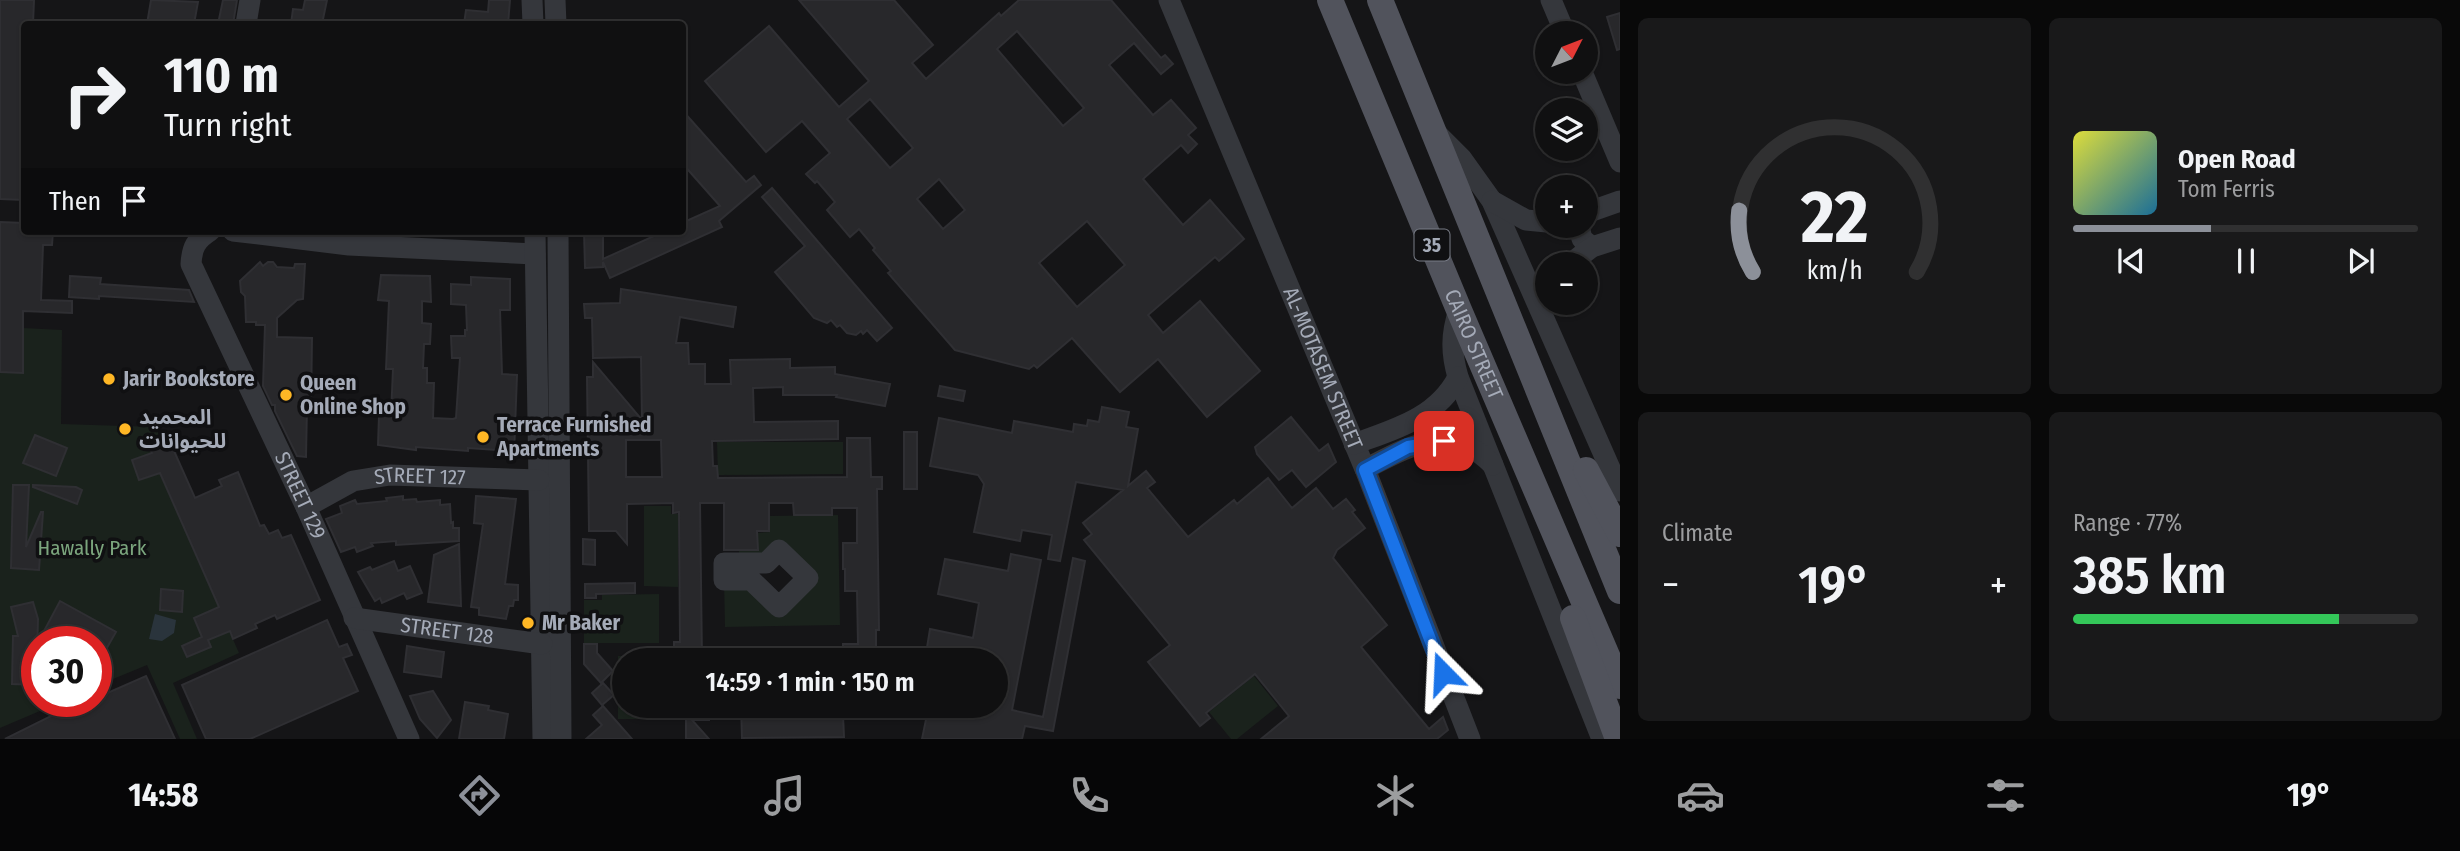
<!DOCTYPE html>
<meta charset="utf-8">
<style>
body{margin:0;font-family:"Fira Sans Condensed","Noto Sans Arabic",sans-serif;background:#19191a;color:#f1f3f6;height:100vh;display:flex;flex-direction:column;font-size:26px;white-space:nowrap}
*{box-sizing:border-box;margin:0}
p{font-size:23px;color:#9c9d9f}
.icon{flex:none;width:38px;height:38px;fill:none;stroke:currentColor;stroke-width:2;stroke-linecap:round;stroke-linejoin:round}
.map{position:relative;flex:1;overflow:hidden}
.sheet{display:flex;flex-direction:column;gap:18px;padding:18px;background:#090909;width:840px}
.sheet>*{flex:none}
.banner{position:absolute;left:21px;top:21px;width:665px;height:214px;border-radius:7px;box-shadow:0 2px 5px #0004,0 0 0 2px #303031;background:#101011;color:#f1f3f6;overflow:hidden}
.needle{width:46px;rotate:48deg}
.fabs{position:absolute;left:1535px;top:21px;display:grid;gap:14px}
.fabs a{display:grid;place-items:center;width:63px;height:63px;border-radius:50%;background:#101011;box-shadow:0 2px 5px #0004,0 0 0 2px #303031;font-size:35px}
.speed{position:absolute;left:21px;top:626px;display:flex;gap:14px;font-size:35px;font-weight:700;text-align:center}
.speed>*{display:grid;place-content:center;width:91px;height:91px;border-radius:50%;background:#101011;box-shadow:0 2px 5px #0004,0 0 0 2px #303031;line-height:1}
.speed .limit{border:10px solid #d22;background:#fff;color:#111}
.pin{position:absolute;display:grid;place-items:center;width:60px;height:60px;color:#fff;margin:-30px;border-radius:14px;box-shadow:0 4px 10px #0006}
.me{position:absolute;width:77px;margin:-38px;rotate:339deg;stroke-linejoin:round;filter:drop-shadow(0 0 5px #0008)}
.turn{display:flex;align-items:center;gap:24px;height:147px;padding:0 28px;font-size:32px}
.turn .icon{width:91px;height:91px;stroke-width:2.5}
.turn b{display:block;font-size:49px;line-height:60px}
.then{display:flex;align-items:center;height:66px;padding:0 28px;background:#0003;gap:14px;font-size:26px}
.big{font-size:52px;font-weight:600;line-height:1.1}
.sheet .tile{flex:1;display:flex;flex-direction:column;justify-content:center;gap:10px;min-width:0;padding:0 24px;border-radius:10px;background:#19191a}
.sheet .dial{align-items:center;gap:0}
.dial svg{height:182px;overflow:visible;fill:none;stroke:#303031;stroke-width:7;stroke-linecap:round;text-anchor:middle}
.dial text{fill:#f1f3f6;stroke:none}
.song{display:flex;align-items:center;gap:21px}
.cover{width:84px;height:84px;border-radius:10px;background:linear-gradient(135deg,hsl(60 70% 55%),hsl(200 70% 35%))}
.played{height:7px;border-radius:4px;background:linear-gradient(90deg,#8c9099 40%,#303031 40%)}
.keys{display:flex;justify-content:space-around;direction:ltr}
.heat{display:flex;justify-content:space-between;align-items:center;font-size:38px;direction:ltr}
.charge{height:10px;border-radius:5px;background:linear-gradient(90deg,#34c759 77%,#303031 0)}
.sheet .tiles{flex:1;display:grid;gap:18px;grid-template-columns:repeat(2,1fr)}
.trip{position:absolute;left:612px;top:648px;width:396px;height:70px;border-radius:35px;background:#101011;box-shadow:0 2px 5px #0004,0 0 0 2px #303031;font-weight:600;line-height:70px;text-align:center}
.dock{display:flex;height:112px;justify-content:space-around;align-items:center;background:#060607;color:#9c9d9f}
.dock .icon{width:49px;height:49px}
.dock .selected{color:#8c9099}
.dock b{font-size:32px;color:#f1f3f6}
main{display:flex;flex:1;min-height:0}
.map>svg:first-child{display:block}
</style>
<main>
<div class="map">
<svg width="1620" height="739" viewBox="0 0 1620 739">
<rect width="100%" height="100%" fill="#151517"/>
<g fill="#1a221c">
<path d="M23 328 62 330 61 424 156 427 163 445 150 451 239 653 173 683 197 739H180L147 665 96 686V642H37V702H61L0 728V372L23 373Z"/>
<path d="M717 442H843V474L718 475Z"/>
<path d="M644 506H671V514H678V587L644 586Z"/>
<path d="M838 515 840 625 725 627 724 580H751L778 607 807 578 779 550 739 563V551L758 550 757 533 770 532V516Z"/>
<path d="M659 594V643H584V600H602V595Z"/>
<path d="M618 656H683V660H625V705H683V719H618Z"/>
<path d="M1254 676 1278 706 1237 739H1231L1209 712Z"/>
</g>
<path fill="#2a343c" d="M155 614 176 620 174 633 162 641 149 639Z"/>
<g fill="#28282b" stroke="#2f2f33" stroke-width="2" fill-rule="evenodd">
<path d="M0 0H34L33 24H24V200L0 199Z"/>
<path d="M151 0 198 2 194 24H147Z"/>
<path d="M223 0H237L233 24H218Z"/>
<path d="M305 0H327L322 24H291L293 9 303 10Z"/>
<path d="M489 0H510L508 24H464L466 10 488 12Z"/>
<path d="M799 0H894L933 45 912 63 926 79 999 13 1001 16 1019 0H1111L1161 58 1165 55 1173 64 1161 74 1134 43 1109 65 1153 115 1171 100 1196 128 1188 135 1197 144 1188 153 1181 145 1143 179 1183 225 1210 200 1244 239 1219 261 1215 257 1148 315 1163 333 1200 301 1260 371 1207 417 1158 359 1120 392 1072 338 1037 368 1034 365 1029 369 955 350 888 273 891 271 873 250 875 248 859 229 850 237 827 210 835 202 817 181 815 183 806 174 830 153 802 121 766 152 705 81 769 26 839 107 869 81ZM1017 31 1084 108 1063 126 997 49ZM870 99 913 148 890 168 847 119ZM939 179 965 210 943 229 917 199ZM1087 221 1125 265 1077 307 1039 263Z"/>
<path d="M1620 13V49L1617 50 1607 17Z"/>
<path d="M682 110 746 182 754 176 761 185 719 221 722 227 610 278 603 262V267L585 268 584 231H603V259L665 231H682V223L720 206 682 163Z"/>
<path d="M772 188 892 328 877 341 867 330 863 334 861 331 856 335 847 333 840 325 837 327 831 320 827 323 814 318 775 272 805 246 762 197Z"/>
<path d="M0 222 24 223V231H53L52 245H43L41 300 72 301V313L23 311V373L0 372Z"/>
<path d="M260 262 263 266 268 262H273L277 267 294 268 295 264H305L303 299 297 300 277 318V337L312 338 311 406H307L306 457 297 456 275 411V405H272L263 386 265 325H256V322H246L245 296 241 292 240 281Z"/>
<path d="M381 275 430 276 431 302 422 301V323L431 324 430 344H424L423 368H427V383H434L433 418 453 419 456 418 460 358H452L451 336H465V330H467L466 305 451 304V284L471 285V277L510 279V310H500L502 374 517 375 514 455 497 454V450L468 448V451L416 447V450L378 445 379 416H391L393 369H386L389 301 378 300Z"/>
<path d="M70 276 101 278 100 284 189 290 194 302 99 296V299L69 297Z"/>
<path d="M621 289 736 307 733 327 680 317 676 343H688L689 364H705V384H731L730 360 790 359V368L835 367V374L890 384 885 406 836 397 837 395H783V387L753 388 754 422 838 421V439L712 441 713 466H717L718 478 847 477V438H870L871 477H882V489H877L879 630H876V656H843V644H858L857 591H845V569H843V543H857V508H832V515H794L793 503H769V531H757L758 550H724V503H700L702 660H685V653H674V642H680L679 512 673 513V503L627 504V544L616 531H589L587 377H593V362L642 420 641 357 593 358 592 318H585L584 304 620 303ZM626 440H661L662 477H626Z"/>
<path d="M940 386 965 391 963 401 938 396Z"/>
<path d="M1102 407 1129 412 1126 427 1138 429 1128 486 1146 471 1155 482 1147 488 1188 537 1234 500 1237 504 1268 478 1292 508 1316 488 1333 509 1346 499 1355 510 1352 512 1365 528 1337 550 1333 558 1387 625 1361 647 1429 729 1443 717 1448 730 1437 739H1261L1289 716 1255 674 1206 713 1210 718 1200 726 1148 662 1170 645 1084 540 1092 534 1083 523 1123 490 1076 482 1060 561 1048 559 1052 535 1022 530 1020 541 974 532 984 484 978 475 930 466 939 418 1012 433 1014 421 1073 432 1074 424 1087 426 1088 420 1099 422Z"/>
<path d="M1291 417 1319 451 1328 444 1336 462 1306 487 1292 470 1279 480 1257 454 1255 447Z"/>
<rect x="904" y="432" width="13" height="57"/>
<path d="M35 435 67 448 56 476 23 463Z"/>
<path d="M170 442 195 498 222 486 219 480 238 472 260 526 264 525 269 534 278 530 282 538 291 535 320 600 277 619 275 615 255 624 257 628 233 639 230 631 208 640 211 647 187 657 182 646 202 637 194 618 219 607 160 473 139 480 132 460 152 453 151 451Z"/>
<path d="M13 485H29L26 547 41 512H43L39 570 11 568Z"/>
<path d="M33 485 76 487 82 490 77 504 33 487Z"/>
<path d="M403 496V500L416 499 417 502 440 500V505L450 504 451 523 453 522V528H459V541L396 545V541L371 543 373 546 357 552 355 547 341 552 326 519 342 513 340 506 355 500 357 504 387 501 386 498Z"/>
<path d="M476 496 516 499 505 584 518 585V600H514L513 606H509L506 619 479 615V608L471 607 483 524 474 523Z"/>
<path d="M583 539 595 540V565L583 564Z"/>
<path d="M459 544 461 606 428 602 434 555Z"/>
<path d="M1011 554 1041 560 1012 710 1043 717 1073 558 1085 561 1053 731 1025 726 1022 739H922L929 705H996V660H925L930 629 973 638 979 603 938 594 945 559 1008 571Z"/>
<path d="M394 561 398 571 410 566 422 593 407 599 404 593 382 603 380 598 375 601 358 572 370 567 372 570Z"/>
<path d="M635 583V593L596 594V598H585V584Z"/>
<path d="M161 589 183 591 182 612 160 610Z"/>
<path d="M60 601 116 632 96 667V642H64L44 631Z"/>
<path d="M33 602 38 619 36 685 12 684 13 636H18L11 607Z"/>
<path d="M327 620 339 647 347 644 352 655 343 658 358 691 250 739H206L182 685Z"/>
<path d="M584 644H597V653L613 671 601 683 584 664Z"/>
<path d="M407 646 444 652 441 677 404 672Z"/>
<path d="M146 676 175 739H5L71 706V708L85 702H96V698Z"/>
<path d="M603 683 614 695 602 705 592 693Z"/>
<path d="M433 691 451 720 437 738 420 719 410 696Z"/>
<path d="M465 702 489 706 488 710 508 714 504 739H459Z"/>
<path d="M686 705H708L709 720H692L709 739H686Z"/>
<path d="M741 705H875L873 718 843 715 844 737 742 738Z"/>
<path d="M603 706 632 739H586L602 725 593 715Z"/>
</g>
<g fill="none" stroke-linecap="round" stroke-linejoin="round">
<g stroke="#35373c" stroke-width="21">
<path d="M532 0 533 24"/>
<path d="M555 0 556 24"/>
<path id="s1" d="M1169 0 1365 469 1470 739"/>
<path d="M1551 0 1565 33"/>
<path d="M246 24 250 0"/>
<path d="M1582 72 1620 162"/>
<path d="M1437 134 1462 159 1492 201 1620 491"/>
<path d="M1492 201 1526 220 1547 222"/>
<path d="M1586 213 1620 201"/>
<path d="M1579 226 1582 239 1592 247"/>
<path id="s2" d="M210 231C196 240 192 247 191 264L306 507 409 739"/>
<path d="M233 231 349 245 535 254"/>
<path d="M535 231 543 739"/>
<path d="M558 231 561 739"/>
<path d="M1570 264 1592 247 1620 238"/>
<path d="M1459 310C1451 334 1451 353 1458 377L1602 739"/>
<path d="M1354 444C1395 429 1437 418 1458 377"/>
<path d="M1365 469C1410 446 1450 421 1493 465"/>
<path id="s3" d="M306 507 353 481 390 475 539 480"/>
<path d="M779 550 808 578 779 607 751 580H724V563H766Z"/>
<path id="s4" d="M354 618 542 644"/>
</g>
<g stroke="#51535c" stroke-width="26">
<path id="s5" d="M1330 0 1459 310 1620 686"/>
<path d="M1380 0 1620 591"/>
<path d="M1586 470 1620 534"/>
<path d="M1573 618 1618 739"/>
</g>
</g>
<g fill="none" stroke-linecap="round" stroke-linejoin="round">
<defs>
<path id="route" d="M1443 673 1365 470 1408 447 1444 441"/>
</defs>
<use href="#route" stroke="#114b97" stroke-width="18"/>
<use href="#route" stroke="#1a73e8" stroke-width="12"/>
</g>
<g fill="#ffb725" stroke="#101012" stroke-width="2.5">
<circle cx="109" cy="379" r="7"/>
<circle cx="286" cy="395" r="7"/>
<circle cx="125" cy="429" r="7"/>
<circle cx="483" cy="437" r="7"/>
<circle cx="528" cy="623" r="7"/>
</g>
<g text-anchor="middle" stroke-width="7" stroke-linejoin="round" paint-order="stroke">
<rect fill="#101012" stroke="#787c86" stroke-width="2" x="1414.5" y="229.5" width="35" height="31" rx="5"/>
<g font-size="19" font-weight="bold" fill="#a5abb8">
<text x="1432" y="252">35</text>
</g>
<g font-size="21" fill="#a5abb8" stroke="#101012">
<text dy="7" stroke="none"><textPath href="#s5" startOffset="373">CAIRO STREET</textPath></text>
<text dy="7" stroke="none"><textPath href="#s1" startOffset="399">AL-MOTASEM STREET</textPath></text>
<text dy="7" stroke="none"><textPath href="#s3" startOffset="121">STREET 127</textPath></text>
<text dy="7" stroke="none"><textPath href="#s2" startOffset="296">STREET 129</textPath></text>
<text dy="7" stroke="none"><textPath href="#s4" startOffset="94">STREET 128</textPath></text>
</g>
<g font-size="21" font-weight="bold" fill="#a5abb8" stroke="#101012" text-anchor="start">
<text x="123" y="386">Jarir Bookstore</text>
<text x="300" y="390">Queen<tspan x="300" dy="24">Online Shop</tspan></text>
<text x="139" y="424">المحميد<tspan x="139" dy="24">للحيوانات</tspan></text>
<text x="497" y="432">Terrace Furnished<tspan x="497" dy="24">Apartments</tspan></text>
<text x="542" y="630">Mr Baker</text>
</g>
<g font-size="21" fill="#7ba57d" stroke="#101012">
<text x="92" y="555">Hawally Park</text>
</g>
</g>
</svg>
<div class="fabs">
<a><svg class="needle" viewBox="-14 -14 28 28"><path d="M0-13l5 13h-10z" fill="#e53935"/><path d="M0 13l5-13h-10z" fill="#9c9d9f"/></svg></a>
<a><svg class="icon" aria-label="layers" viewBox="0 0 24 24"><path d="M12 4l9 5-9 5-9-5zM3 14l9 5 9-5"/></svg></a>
<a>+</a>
<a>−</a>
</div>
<div class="speed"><div class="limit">30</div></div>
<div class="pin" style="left:1444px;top:441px;background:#d93025"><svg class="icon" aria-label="arrive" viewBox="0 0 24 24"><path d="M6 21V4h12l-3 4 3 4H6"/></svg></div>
<svg class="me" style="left:1443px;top:673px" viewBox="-20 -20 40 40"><path d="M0-17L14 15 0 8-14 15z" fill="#1a73e8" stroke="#fff" stroke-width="4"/></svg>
<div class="trip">14:59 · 1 min · 150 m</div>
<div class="banner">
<div class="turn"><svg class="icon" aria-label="right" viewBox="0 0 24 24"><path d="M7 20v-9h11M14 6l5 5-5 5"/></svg><div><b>110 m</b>Turn right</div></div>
<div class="then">Then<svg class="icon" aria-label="arrive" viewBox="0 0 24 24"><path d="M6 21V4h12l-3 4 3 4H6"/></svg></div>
</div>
</div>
<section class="sheet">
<div class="tiles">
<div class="tile dial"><svg viewBox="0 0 100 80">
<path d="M14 69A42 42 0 1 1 86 69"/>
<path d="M14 69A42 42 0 0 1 8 42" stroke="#8c9099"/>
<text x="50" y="56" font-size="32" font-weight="700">22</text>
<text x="50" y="72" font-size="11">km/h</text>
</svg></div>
<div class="tile">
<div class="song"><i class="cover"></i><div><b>Open Road</b><p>Tom Ferris</p></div></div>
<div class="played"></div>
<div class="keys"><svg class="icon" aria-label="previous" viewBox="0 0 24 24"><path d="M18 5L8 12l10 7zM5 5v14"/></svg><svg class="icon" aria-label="pause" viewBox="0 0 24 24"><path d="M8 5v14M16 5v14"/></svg><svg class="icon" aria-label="next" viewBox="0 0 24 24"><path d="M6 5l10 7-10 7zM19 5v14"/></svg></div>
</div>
<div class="tile"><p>Climate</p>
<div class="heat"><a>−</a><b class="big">19°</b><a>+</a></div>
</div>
<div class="tile"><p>Range · 77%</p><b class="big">385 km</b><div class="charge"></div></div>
</div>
</section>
</main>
<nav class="dock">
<b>14:58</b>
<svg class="icon selected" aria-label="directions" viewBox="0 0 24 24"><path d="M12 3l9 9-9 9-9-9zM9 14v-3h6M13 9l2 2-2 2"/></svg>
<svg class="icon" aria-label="music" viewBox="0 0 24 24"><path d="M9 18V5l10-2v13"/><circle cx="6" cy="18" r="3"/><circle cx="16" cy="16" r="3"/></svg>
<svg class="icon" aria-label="phone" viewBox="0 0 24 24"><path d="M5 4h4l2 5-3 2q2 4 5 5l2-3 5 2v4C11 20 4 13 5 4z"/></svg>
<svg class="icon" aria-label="climate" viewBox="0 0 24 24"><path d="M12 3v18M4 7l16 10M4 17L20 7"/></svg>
<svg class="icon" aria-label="car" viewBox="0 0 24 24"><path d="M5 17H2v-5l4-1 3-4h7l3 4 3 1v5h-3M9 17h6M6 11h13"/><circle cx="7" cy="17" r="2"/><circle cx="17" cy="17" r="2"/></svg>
<svg class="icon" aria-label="filters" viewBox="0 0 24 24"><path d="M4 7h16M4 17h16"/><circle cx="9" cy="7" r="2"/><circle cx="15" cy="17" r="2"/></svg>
<b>19°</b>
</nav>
